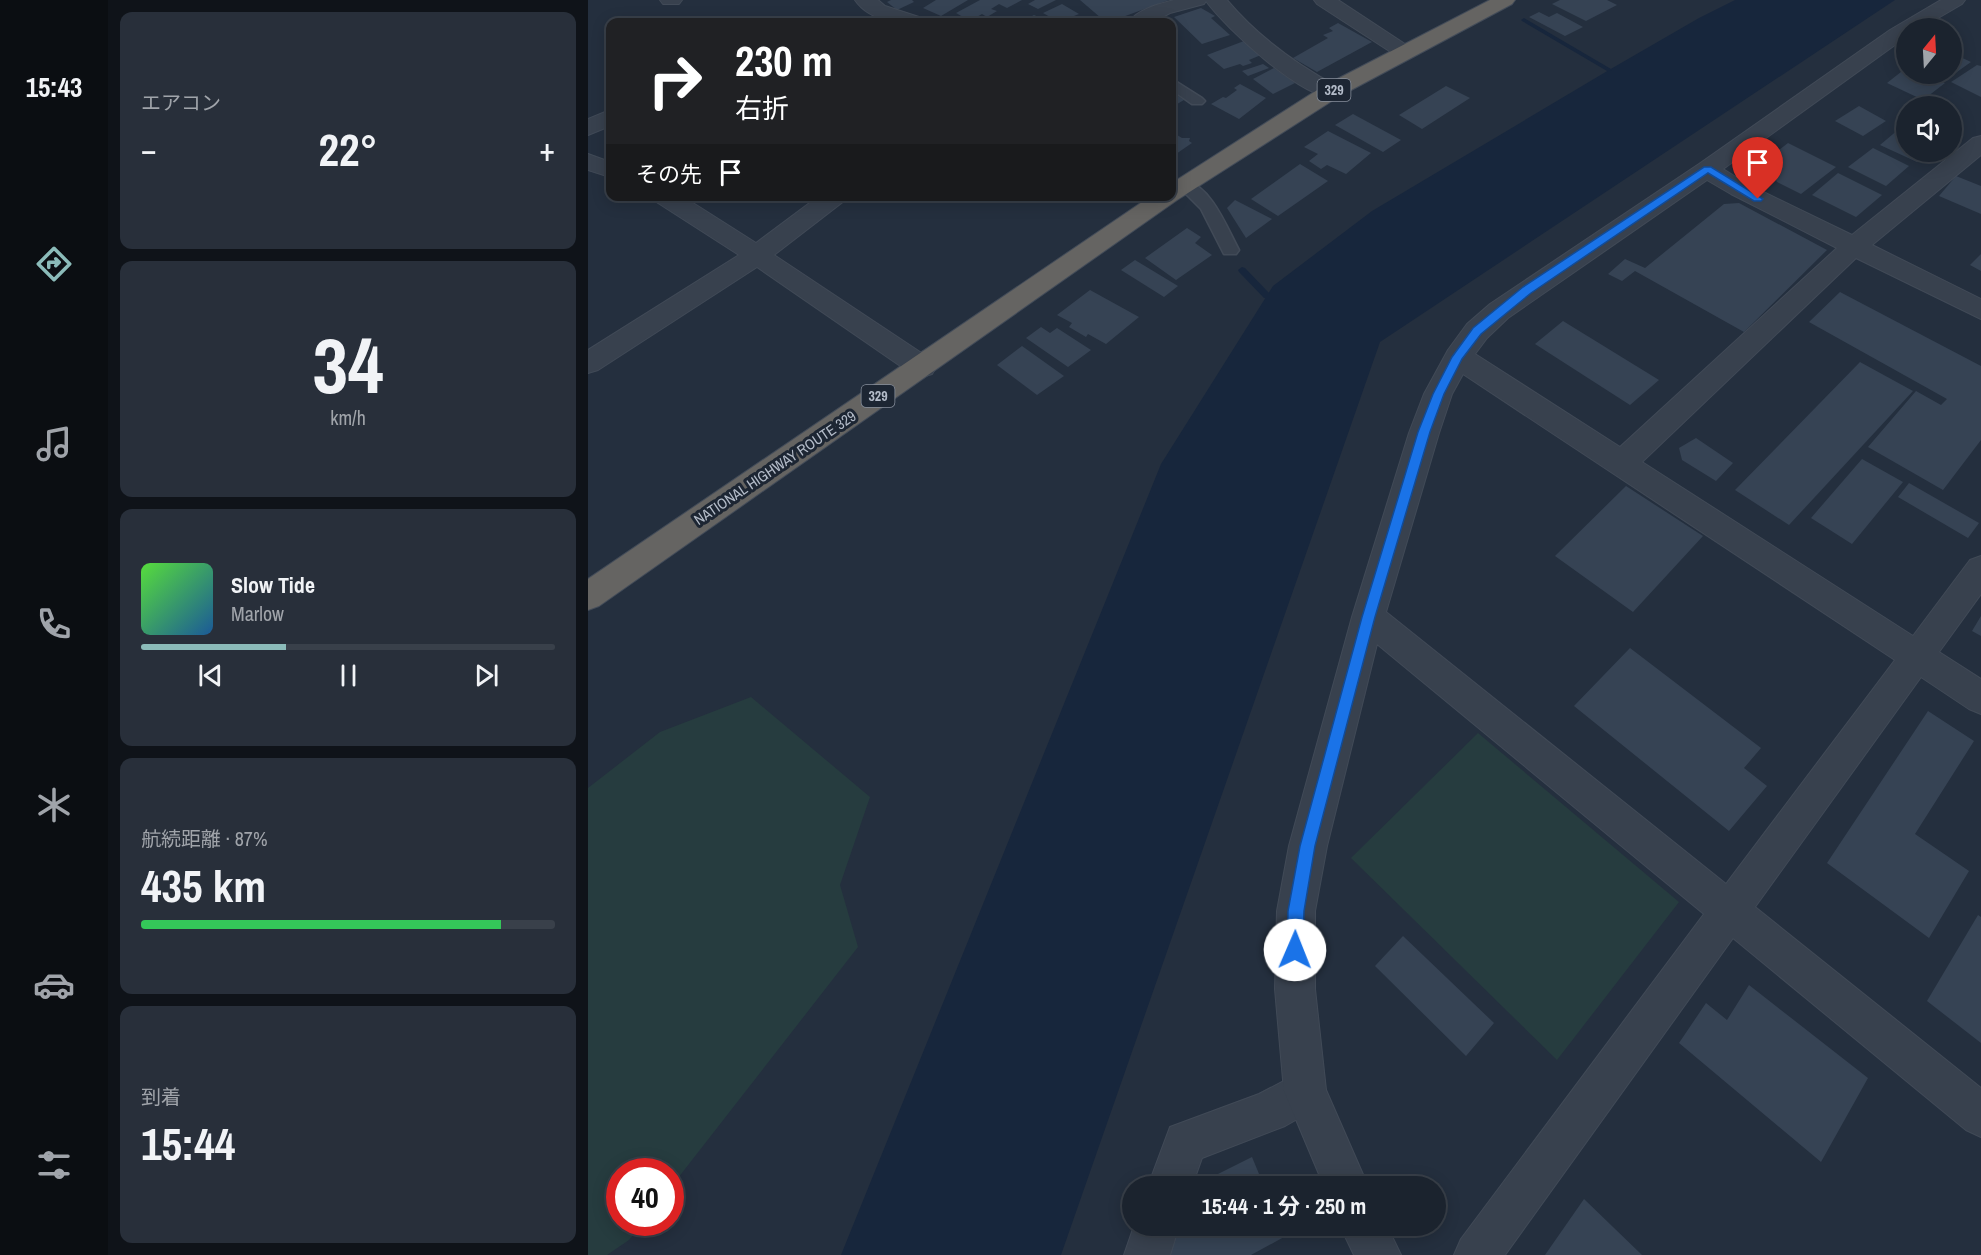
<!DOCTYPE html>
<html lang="ja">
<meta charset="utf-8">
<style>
body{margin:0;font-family:"Archivo Narrow","Noto Sans JP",sans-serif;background:#282f3a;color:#f1f3f6;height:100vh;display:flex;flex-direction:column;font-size:22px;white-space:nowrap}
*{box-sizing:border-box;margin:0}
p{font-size:20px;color:#a0a4aa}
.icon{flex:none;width:33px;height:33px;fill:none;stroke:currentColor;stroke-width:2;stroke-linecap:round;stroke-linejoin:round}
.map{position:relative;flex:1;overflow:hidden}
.panel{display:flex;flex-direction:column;gap:12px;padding:12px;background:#0f1319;width:480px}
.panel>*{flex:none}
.guide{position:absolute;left:18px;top:18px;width:570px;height:183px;border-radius:12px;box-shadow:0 3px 15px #0003,0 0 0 2px #39404a;background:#202124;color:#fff;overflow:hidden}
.needle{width:39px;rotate:18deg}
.buttons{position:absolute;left:1308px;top:18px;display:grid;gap:12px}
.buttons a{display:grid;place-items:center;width:66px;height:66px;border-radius:50%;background:#1b232e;box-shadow:0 3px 15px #0003,0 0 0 2px #39404a;font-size:30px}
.speed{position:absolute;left:18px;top:1158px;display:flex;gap:12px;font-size:30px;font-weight:700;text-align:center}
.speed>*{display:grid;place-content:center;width:78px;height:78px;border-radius:50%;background:#1b232e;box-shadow:0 3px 15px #0003,0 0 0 2px #39404a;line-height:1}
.speed .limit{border:9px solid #d22;background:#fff;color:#111}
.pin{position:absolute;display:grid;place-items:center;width:51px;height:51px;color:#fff;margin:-62px -26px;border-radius:50% 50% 50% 0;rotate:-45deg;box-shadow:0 0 6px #0007}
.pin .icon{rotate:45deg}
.me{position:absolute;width:66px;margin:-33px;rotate:1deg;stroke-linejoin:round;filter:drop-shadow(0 0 4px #0008)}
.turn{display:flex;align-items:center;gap:21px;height:126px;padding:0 30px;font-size:27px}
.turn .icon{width:78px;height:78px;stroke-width:2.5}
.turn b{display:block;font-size:42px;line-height:51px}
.then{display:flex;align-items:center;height:57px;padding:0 30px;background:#0003;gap:12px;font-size:22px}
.big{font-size:45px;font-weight:700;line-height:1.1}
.panel .tile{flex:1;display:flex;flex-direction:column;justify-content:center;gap:9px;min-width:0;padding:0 21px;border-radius:12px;background:#282f3a}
.panel .dial{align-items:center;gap:0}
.dial b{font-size:78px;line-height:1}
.song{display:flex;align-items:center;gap:18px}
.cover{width:72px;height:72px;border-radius:9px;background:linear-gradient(135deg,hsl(110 70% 55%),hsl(210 70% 35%))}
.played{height:6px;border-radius:3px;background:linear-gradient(90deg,#8bbbb9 35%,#39404a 35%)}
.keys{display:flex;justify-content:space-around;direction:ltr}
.heat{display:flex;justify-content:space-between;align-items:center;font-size:33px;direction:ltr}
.charge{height:9px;border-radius:4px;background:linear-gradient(90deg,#34c759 87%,#39404a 0)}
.trip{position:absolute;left:534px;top:1176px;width:324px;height:60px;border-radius:30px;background:#1b232e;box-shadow:0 3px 15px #0003,0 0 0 2px #39404a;font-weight:700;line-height:60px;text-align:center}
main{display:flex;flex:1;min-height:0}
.dock{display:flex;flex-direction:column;width:108px;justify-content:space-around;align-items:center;background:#0b0e12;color:#a0a4aa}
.dock .icon{width:42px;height:42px}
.dock .current{color:#8bbbb9}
.dock b{font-size:27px;color:#f1f3f6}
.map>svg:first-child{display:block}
</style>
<main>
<nav class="dock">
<b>15:43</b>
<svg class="icon current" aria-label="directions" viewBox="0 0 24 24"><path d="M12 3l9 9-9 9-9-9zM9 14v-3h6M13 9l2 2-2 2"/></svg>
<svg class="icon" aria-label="music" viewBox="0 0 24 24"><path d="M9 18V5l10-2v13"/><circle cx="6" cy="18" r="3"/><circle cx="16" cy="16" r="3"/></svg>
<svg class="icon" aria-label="phone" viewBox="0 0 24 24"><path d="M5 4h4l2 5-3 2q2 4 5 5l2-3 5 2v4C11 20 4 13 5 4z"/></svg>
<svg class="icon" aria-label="climate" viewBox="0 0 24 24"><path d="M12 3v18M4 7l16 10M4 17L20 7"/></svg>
<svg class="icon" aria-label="car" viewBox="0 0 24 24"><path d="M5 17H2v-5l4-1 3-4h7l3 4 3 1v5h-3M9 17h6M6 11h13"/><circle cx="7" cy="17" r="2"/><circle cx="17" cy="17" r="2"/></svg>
<svg class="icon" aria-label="filters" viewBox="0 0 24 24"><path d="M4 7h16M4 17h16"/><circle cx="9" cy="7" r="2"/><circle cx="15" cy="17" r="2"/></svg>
</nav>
<section class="panel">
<div class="tile"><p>エアコン</p>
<div class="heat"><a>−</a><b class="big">22°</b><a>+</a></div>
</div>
<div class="tile dial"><b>34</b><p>km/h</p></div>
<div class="tile">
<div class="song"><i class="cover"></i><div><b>Slow Tide</b><p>Marlow</p></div></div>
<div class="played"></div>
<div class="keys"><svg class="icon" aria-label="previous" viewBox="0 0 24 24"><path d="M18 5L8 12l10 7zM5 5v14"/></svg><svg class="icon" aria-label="pause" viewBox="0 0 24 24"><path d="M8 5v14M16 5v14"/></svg><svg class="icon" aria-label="next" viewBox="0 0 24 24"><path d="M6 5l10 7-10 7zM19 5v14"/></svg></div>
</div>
<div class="tile"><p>航続距離 · 87%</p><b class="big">435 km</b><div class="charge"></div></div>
<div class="tile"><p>到着</p><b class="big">15:44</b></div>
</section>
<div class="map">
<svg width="1393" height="1255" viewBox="0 0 1393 1255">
<rect width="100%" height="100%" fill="#242f3e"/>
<g fill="#263c3f">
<path d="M163 697 282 797 252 885 270 947 83 1187 82 1172H32V1222L55 1223 41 1240 19 1255H0V788L72 732Z"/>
<path d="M890 733 1091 902 969 1060 763 858Z"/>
</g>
<path fill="#17263c" d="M1147 0H1307L792 342 473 1255H253L573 464 685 286 784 211 1021 70 1111 18Z"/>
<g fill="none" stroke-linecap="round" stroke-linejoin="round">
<g fill="#17263c" fill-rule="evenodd">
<path d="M936 18 1023 69 1024 70 1019 71 934 21 933 20Z"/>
<path d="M654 267 657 268 682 294V298H676L651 272 650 270Z"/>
</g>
</g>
<g fill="#364354">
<path d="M303 0H324L326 2 309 10 299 2Z"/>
<path d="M348 0H380L353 16 335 8Z"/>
<path d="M392 0H434L419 8 411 4 403 9 409 11 399 17 394 14 382 21 368 13Z"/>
<path d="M447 0H468L450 9 440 4Z"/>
<path d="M492 0H581L521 22H509L506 20 513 18Z"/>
<path d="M972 0H1019L1029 5 998 21 964 4Z"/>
<path d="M474 4 491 14 471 22 455 13Z"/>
<path d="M613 8 627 16 623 18 642 35 614 44 586 17Z"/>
<path d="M951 12 961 17 969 13 995 27 977 36 941 17Z"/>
<path d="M446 15 462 22H432Z"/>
<path d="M750 23 784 42 729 72 705 58 740 38 735 35 745 31 741 28Z"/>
<path d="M656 41 673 55 661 60 664 63 655 66 652 64 636 69 619 55Z"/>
<path d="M1364 53 1383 62 1359 79 1346 74H1364Z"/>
<path d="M675 64 681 68 660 76 654 71Z"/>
<path d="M1389 65 1393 66V97L1363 82Z"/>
<path d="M686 68 707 83 685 94 665 79Z"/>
<path d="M1318 68V74H1335L1357 83 1335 100 1299 83Z"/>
<path d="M652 84 678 98 651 119 623 104 635 97 638 98 649 90 646 88Z"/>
<path d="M858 86 882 98 834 129 811 115Z"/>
<path d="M584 92 596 100 584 107Z"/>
<path d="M1271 106 1298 121 1275 136 1247 121Z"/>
<path d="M765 114 813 140 795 152 747 125Z"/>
<path d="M1311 129 1318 132V152H1341L1329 162 1292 145Z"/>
<path d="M740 131 783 153 758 174 739 165 733 169 721 161 730 154 716 147Z"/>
<path d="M584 132 594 138H602L601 141 604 143 588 154 584 151Z"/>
<path d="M1200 143 1248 167 1213 194 1189 182 1178 160Z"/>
<path d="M1285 148 1321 166 1298 186 1260 167Z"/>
<path d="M712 164 740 181 690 216 663 199Z"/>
<path d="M1250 173 1294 195 1268 217 1224 195Z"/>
<path d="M1368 176 1393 186V214L1351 196Z"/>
<path d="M647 200 684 219 658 238 639 208Z"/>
<path d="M1151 203 1239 250 1156 332 1047 271 1034 281 1020 274 1037 259 1057 268 1136 204Z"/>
<path d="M599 228 613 237 607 243 624 255 588 280 557 258Z"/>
<path d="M1393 254V271L1382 265Z"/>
<path d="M547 260 590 286 576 297 533 270Z"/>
<path d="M502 290 551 317 518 344 500 334 498 337 481 327 484 323 469 315Z"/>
<path d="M1252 292 1393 366V440L1355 490 1280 447 1328 391 1353 405 1359 399 1221 322Z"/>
<path d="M975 321 1071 380 1042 405 947 344Z"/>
<path d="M453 327 462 333 469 328 503 350 480 367 438 338Z"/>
<path d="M434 346 476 376 449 395 409 365Z"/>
<path d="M1272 362 1325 391 1201 525 1147 490Z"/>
<path d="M1108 438 1145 463 1128 481 1094 460 1091 448Z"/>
<path d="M1274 459 1315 482 1264 544 1223 518Z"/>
<path d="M1321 483 1391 523 1380 538 1310 497Z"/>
<path d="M1038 486 1115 536 1045 612 967 556Z"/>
<path d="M1393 616V636L1384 631Z"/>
<path d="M1042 648 1173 748 1156 768 1179 786 1141 831 986 706Z"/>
<path d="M1340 711 1386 741 1327 834 1381 871 1341 938 1239 863Z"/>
<path d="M1390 915 1393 917V1043L1339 1001Z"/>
<path d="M815 936 906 1023 878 1056 787 966Z"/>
<path d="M1161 985 1280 1078 1233 1162 1091 1043 1118 1003 1139 1020Z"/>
<path d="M664 1157 676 1186H606Z"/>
<path d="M996 1199 1054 1255H957Z"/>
<path d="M593 1226H691L696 1237 663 1255H564L568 1244Z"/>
</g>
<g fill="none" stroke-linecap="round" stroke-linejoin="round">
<defs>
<g id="service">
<path d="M584 79 614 98 617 101 614 104H604L584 90Z"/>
<path d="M597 180C624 187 639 228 651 250L648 254H636L613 209 589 185Z"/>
</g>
<g id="minor">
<path d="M72 0H94L91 4H75Z"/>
<path d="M267 0H290L297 6 334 18 337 22C314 25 282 22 267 0Z"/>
<path d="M586 0H639C670 37 708 64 750 87L753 92 750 97C718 104 637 27 618 1L616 4 582 13 565 22H541C550 9 571 4 586 0Z"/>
<path d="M726 0H750L823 48 827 52 823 56 816 58 809 56 729 4Z"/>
<path d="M22 110V126L0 135V119Z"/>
<path d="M0 154 22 162V177L0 170Z"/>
<path d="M64 196H94L168 243 231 196H259L256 201 186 255 344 360 348 367 344 374 334 377 324 374 169 267 10 370 0 373V350L151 255 67 201Z"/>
<path d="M717 1070 732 1076 738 1091 732 1106 697 1126 614 1158 604 1186H560L582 1127 671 1094Z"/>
<path d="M546 1226H591L582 1255H536Z"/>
</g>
<g id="tertiary">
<path d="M1353 0H1377L1374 4 1333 28H1318V37L1135 169 1159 184 1264 235 1385 138 1393 136V155L1284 245 1393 299V319L1268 258 1054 462 1325 636 1382 560 1393 556V594L1351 652 1393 679V714L1381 709 1333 677 1167 907 1393 1088V1137L1378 1130 1145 938 917 1255H866L873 1239 1116 914 789 644 739 846 727 911V989L738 1090 780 1186H736L696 1091 687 989 689 911 701 846 764 617 821 433 836 394 860 350 879 324 902 304 1111 164 1302 30ZM1119 180 1143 194 1249 248 1032 447 887 354 899 338 920 318ZM875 374 1307 660 1138 884 798 612 851 433 864 394Z"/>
<path d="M752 1226H799L813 1255H766Z"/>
</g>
<path id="trunk" d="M902 0H927L924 4 750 97 589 200 11 606 0 610V579L563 196H584V183L734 87Z"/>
</defs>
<use href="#service" stroke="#414a57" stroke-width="3"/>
<use href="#minor" stroke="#414a57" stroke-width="2"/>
<use href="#tertiary" stroke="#414a57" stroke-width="2"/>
<use href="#trunk" stroke="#434c59" stroke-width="2"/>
<use href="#service" fill="#38414e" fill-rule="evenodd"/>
<use href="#minor" fill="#38414e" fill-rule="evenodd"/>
<use href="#tertiary" fill="#38414e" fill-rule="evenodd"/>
<use href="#trunk" fill="#656462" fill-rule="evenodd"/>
</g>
<path fill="#1a73e8" stroke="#114b97" stroke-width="1.5" d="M1116 167H1123L1175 199 1173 201H1166L1120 173 943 293 893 334 874 359 856 394 842 432 787 617 727 846 716 911 715 950 713 956 707 958 701 956 699 950 700 911 712 846 774 617 830 432 845 394 864 357 885 328 935 287Z"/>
<g text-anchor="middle" stroke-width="6" stroke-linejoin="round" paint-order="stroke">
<g fill="#1d2633" stroke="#878f9c" stroke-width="1.5">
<rect x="729.5" y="79" width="33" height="22" rx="4.5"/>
<rect x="273.5" y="385" width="33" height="22" rx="4.5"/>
</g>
<g font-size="14" font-weight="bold" fill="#b4bcc9">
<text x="746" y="95">329</text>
<text x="290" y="401">329</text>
</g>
<g font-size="15" fill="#b4bcc9" stroke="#1d2633">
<text transform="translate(187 468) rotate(-34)" y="5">NATIONAL HIGHWAY ROUTE 329</text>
</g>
</g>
</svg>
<div class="buttons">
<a><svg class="needle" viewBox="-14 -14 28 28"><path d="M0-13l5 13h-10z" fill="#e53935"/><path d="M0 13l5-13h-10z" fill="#a0a4aa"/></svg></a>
<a><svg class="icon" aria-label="sound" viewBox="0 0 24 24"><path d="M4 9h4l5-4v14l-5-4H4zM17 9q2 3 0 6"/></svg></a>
</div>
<div class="speed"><div class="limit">40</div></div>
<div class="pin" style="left:1170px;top:199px;background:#d93025"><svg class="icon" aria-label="arrive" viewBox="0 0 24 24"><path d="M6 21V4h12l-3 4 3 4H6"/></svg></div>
<svg class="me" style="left:707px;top:950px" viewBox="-20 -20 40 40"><circle r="19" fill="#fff"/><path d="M0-13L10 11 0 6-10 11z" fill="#1a73e8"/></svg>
<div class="trip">15:44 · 1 分 · 250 m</div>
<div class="guide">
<div class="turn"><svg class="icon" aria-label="right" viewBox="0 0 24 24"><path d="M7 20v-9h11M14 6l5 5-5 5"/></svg><div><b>230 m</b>右折</div></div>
<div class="then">その先<svg class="icon" aria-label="arrive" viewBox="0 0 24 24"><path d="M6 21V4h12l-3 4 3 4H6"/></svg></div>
</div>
</div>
</main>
